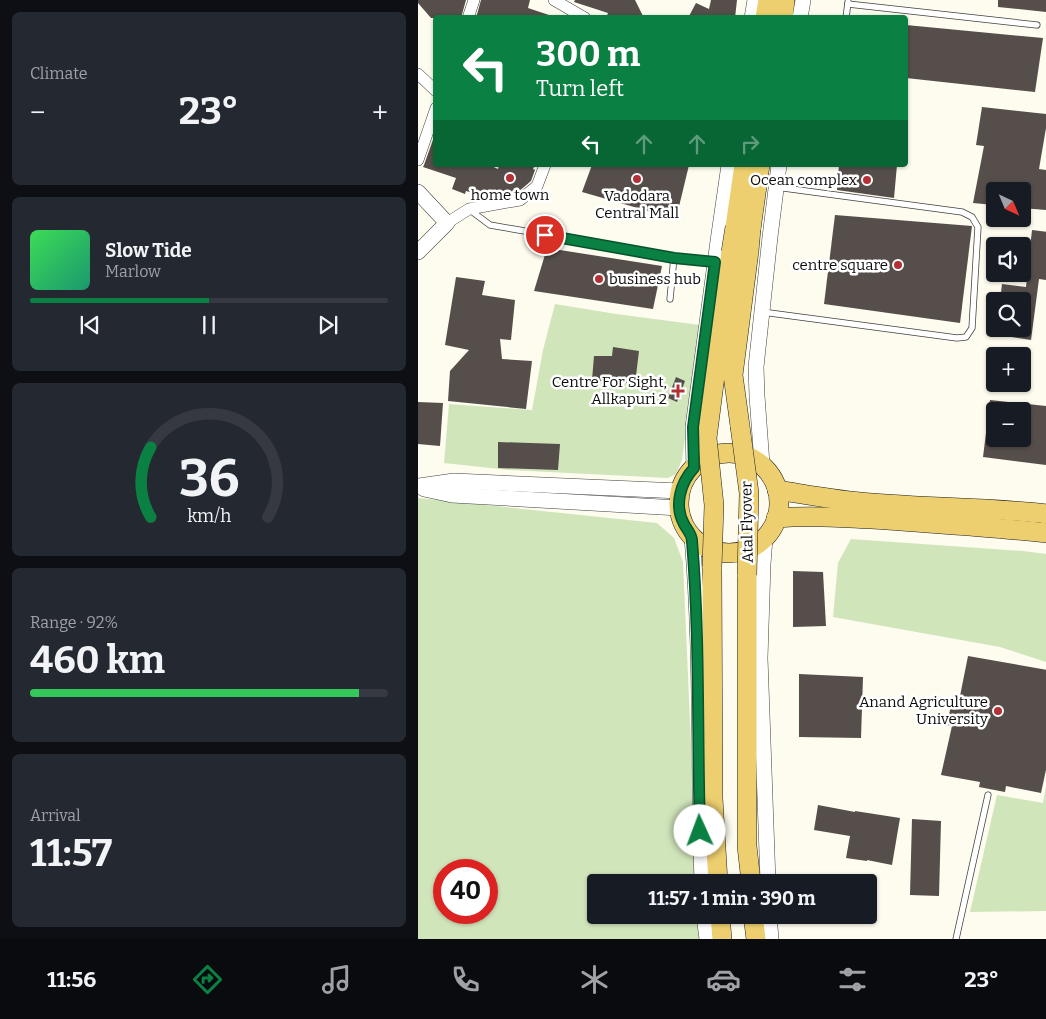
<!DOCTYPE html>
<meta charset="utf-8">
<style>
body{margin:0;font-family:Bitter,serif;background:#242831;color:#f1f3f6;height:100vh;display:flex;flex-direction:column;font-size:19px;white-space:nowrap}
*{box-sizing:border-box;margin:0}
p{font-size:16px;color:#9ea1a6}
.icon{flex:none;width:28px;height:28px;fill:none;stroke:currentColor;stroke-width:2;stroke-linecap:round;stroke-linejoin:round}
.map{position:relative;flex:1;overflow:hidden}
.panel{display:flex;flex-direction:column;gap:12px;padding:12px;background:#0d0f14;width:418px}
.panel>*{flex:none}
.top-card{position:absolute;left:15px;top:15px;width:475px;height:152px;border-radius:5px;box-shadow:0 1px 4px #0004;background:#0b8043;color:#fff;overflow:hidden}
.needle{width:32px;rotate:136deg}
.fabs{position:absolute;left:568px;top:182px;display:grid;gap:10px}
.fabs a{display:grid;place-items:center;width:45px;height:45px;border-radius:5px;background:#171b24;box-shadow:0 1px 4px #0004;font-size:25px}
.speed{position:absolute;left:15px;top:859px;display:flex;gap:10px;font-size:25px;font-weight:700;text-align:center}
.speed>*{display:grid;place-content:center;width:65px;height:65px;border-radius:50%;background:#171b24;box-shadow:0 1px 4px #0004;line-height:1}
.speed .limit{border:8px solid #d22;background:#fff;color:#111}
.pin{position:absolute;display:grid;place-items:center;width:42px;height:42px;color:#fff;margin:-21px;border:2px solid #fff;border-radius:50%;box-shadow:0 1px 5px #0007}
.me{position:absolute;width:55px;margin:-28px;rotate:358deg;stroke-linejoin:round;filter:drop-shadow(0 0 4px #0008)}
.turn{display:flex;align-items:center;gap:18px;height:105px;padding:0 20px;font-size:22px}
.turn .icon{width:65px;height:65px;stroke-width:2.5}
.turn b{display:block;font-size:35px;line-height:42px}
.lanes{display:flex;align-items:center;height:48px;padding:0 20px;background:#0003;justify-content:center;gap:25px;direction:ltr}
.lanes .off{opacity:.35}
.big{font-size:38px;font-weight:700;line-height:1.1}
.panel .widget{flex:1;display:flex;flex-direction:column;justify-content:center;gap:8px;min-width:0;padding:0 18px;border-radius:8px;background:#242831}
.panel .dial{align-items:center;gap:0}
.dial svg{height:130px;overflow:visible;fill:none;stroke:#363941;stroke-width:7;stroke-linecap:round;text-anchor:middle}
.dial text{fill:#f1f3f6;stroke:none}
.song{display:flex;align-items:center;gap:15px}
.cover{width:60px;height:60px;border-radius:8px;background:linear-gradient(135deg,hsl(130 70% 55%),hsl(160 70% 35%))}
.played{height:5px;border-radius:2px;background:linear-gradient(90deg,#0b8043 50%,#363941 50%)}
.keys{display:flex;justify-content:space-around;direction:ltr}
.heat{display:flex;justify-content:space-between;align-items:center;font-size:28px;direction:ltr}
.charge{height:8px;border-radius:4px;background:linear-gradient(90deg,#34c759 92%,#363941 0)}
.trip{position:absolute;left:169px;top:874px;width:290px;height:50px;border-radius:5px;background:#171b24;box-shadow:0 1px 4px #0004;font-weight:700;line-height:50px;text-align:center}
.menu{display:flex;height:80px;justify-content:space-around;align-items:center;background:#090b0e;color:#9ea1a6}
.menu .icon{width:35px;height:35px}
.menu .current{color:#0b8043}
.menu b{font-size:22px;color:#f1f3f6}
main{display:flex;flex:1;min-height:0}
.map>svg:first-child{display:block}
</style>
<main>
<section class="panel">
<div class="widget"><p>Climate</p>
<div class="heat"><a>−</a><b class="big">23°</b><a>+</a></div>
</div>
<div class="widget">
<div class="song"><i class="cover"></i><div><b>Slow Tide</b><p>Marlow</p></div></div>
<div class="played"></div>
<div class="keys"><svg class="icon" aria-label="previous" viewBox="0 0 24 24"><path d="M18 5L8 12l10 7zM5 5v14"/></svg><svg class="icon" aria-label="pause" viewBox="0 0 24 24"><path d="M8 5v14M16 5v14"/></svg><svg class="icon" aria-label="next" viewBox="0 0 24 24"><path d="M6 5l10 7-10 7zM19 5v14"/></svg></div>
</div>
<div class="widget dial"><svg viewBox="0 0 100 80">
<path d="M14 69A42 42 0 1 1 86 69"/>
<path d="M14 69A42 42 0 0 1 14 26" stroke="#0b8043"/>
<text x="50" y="56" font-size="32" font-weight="700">36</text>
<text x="50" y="72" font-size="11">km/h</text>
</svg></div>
<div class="widget"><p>Range · 92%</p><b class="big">460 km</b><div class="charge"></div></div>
<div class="widget"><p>Arrival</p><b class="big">11:57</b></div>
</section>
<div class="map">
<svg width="629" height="939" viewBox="0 0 629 939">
<rect width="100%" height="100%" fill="#fefbef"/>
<g fill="#d1e5bb" fill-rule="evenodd">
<path d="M137 304 198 314 282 325 264 460 258 474 250 478 91 470 26 463 31 404 114 410 125 350Z"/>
<path d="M0 498 239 523 256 538 265 562 279 882H178V915H281L282 939H0ZM26 870H69V912H26Z"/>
<path d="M433 539 605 551 628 554V662L582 647 415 617 420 563Z"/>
<path d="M628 786V911L552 912 579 795 625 803Z"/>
</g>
<g fill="#554e4a">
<path d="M0 0H48L43 18H13L0 3Z"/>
<path d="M63 0H112L110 8 131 15V18H58Z"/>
<path d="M157 0H217L226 18H188L190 13 156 2Z"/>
<path d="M293 0H319L317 18H270L278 3 291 9Z"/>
<path d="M580 0H629V12L580 7Z"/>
<path d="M488 25 625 38 617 92 488 78Z"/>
<path d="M564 107 629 114V122L621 169 629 170V210L604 208V191H576V205L555 203 566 146 558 145Z"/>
<path d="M16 137H18V165H71L80 169 81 165H108L116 167 115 169 117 170 113 181 99 193 90 194 72 192 70 197 48 191 47 194 34 189 38 178 5 167 6 165Z"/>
<path d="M174 165H271L258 219 164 192Z"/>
<path d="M421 165H479L476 198 419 190Z"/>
<path d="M417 215 554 226 542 323 406 304Z"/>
<path d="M614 230 629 232V280L621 279 613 340 580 335V329H604V301H582L584 284 608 287Z"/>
<path d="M129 248 244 266 235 309 116 291Z"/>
<path d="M38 277 67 281 64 295 97 300 93 340 82 339 84 359 114 361 108 409 30 401 32 371 51 350 27 345Z"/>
<path d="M195 347 221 351 217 384 174 380 176 356H194Z"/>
<path d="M258 377 267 381 259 402 250 398Z"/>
<path d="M572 400 629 406V465L565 457 570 417 576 418V439H604V411H570Z"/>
<path d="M0 402 25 403 22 446 0 444Z"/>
<path d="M80 442 142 444 140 470 80 468Z"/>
<path d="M375 571 405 572 408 626 375 627Z"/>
<path d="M550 656 629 670V765L623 793 588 786 587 792 561 787 562 782 523 775 534 726 529 725 535 695 542 696Z"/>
<path d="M381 674 445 677 443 738 381 737Z"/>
<path d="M400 805 437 812V811L482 818 474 865 449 860V861L428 858 432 836 396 830Z"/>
<path d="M494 819 523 821 521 896 492 895Z"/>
</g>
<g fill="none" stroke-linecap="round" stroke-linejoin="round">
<defs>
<g id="service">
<path d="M430 4 619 25"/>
<path d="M428 18 430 2"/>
<path d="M52 210 72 225 256 257 297 262"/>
<path d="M252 299 256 257"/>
<path d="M344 312 539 338 548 337 554 328 560 227 554 217 544 212 358 187"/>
<path d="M538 939 570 795"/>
</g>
<g id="minor">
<path d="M136 0 167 18"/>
<path d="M50 18 56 0"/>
<path d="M0 74 18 91"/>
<path d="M0 160 18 108"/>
<path d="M29 223 51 209 102 200 119 186 127 165"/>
</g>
<g id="tertiary">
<path d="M334 18 337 0"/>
<path d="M382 18 385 0"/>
<path d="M0 192 29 223 0 252"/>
<path d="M344 464 339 396 338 367 352 237 361 165"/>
<path d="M276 468 275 427 300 241 311 165"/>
<path d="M0 486 36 481 262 491"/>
<path d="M6 489 34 495 261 508"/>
<path d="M274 537C284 652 280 767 284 882"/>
<path d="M347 538 345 564 342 658 350 882"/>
<path d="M286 915 289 939"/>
<path d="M351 915 353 939"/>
</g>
<g id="primary">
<path d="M347 18 350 0"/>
<path d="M365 18 367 0"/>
<path d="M317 227 326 165"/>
<path d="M333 229 342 165"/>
<path d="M322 426 315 375 331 251"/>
<path d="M289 438 313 252"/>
<circle cx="311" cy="503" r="50"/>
<path d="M359 490C391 495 422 501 454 503 512 508 571 507 629 514"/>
<path d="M358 518C395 515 432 518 469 520 522 524 575 527 629 533"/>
<path d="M294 567 295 798 300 882"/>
<path d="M329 575V846L333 882"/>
<path d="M302 915 304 939"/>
<path d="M335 915 338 939"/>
</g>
</defs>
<use href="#service" stroke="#404040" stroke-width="7"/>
<use href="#minor" stroke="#404040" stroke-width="12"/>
<use href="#tertiary" stroke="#404040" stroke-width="16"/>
<use href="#primary" stroke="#1e1e1e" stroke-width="20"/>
<use href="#service" stroke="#fff" stroke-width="5.5"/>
<use href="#minor" stroke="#fff" stroke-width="11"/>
<use href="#tertiary" stroke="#fff" stroke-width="15"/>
<use href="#primary" stroke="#edcf6f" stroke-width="19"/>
<defs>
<g id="primary-bridge">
<path d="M331 251 333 229"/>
<path d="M313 252 317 227"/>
<path d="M322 426 331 493 329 575"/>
<path d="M289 438 296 505 294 567"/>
</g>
</defs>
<use href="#primary-bridge" stroke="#1e1e1e" stroke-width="20" stroke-linecap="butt"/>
<use href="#primary-bridge" stroke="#edcf6f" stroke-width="19"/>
</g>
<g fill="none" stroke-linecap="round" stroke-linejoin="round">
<defs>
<path id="route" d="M127 235 256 258 297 262 275 427 276 468C262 483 256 506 266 524 269 530 274 534 274 541 282 638 279 734 282 831"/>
</defs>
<use href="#route" stroke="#07532c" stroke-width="12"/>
<use href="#route" stroke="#0b8043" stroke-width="9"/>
</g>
<g fill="#b13136" stroke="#fff" stroke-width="2">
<circle cx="92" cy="178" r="5"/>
<circle cx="219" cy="179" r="5"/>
<circle cx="449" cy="180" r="5"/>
<circle cx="480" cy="265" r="5"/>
<circle cx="181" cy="279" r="5"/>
<path d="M257.5 383.5h5v5h5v5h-5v5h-5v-5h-5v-5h5z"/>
<circle cx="580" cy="711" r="5"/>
</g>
<g text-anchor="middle" stroke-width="5" stroke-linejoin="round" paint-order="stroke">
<g font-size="15" fill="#0d0d0d" stroke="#fff" text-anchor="end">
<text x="439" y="185">Ocean complex</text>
<text x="92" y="200" text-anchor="middle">home town</text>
<text x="219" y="201" text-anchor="middle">Vadodara<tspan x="219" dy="17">Central Mall</tspan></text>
<text x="470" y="270">centre square</text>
<text x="191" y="284" text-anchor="start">business hub</text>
<text x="249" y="387">Centre For Sight,<tspan x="249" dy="17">Allkapuri 2</tspan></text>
<text x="570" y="707">Anand Agriculture<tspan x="570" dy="17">University</tspan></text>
</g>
<g font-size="15" fill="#0d0d0d" stroke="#fff">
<text transform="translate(329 522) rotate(-91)" y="5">Atal Flyover</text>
</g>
</g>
</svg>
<div class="fabs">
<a><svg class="needle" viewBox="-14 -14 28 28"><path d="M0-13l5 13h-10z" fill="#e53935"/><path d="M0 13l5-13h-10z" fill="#9ea1a6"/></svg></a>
<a><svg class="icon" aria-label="sound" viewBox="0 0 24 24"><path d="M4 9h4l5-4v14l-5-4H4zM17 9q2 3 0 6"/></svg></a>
<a><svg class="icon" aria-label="search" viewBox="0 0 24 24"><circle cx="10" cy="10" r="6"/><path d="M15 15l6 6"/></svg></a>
<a>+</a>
<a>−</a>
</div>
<div class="speed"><div class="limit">40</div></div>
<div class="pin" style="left:127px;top:235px;background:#d93025"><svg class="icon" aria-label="arrive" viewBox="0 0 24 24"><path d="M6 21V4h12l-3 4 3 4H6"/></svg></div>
<svg class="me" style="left:282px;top:831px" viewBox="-20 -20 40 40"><circle r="19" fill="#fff"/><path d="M0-13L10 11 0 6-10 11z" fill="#0b8043"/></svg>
<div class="trip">11:57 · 1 min · 390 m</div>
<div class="top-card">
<div class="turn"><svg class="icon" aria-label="left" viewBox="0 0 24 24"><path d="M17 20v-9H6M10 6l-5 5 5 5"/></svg><div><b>300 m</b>Turn left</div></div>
<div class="lanes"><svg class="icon" aria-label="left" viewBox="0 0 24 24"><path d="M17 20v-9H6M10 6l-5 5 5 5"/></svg><svg class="icon off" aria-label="ahead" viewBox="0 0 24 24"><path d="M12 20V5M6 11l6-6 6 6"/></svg><svg class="icon off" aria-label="ahead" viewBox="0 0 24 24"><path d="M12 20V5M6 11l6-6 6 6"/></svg><svg class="icon off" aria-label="right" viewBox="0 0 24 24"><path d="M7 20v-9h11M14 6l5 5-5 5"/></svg></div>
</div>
</div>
</main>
<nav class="menu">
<b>11:56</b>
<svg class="icon current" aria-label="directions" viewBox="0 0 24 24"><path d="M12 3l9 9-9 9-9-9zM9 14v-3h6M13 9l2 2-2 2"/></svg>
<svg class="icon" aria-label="music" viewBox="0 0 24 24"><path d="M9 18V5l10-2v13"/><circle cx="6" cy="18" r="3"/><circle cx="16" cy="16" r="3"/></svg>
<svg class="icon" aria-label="phone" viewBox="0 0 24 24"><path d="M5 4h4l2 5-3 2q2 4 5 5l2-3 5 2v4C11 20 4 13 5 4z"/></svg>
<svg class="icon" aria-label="climate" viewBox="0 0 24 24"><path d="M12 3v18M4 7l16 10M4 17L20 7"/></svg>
<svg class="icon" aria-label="car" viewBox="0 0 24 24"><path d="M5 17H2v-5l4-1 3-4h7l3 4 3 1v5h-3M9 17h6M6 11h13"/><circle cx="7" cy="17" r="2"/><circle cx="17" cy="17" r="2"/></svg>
<svg class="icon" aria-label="filters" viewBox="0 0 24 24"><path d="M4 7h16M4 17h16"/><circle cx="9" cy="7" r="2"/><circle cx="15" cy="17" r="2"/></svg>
<b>23°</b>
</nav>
